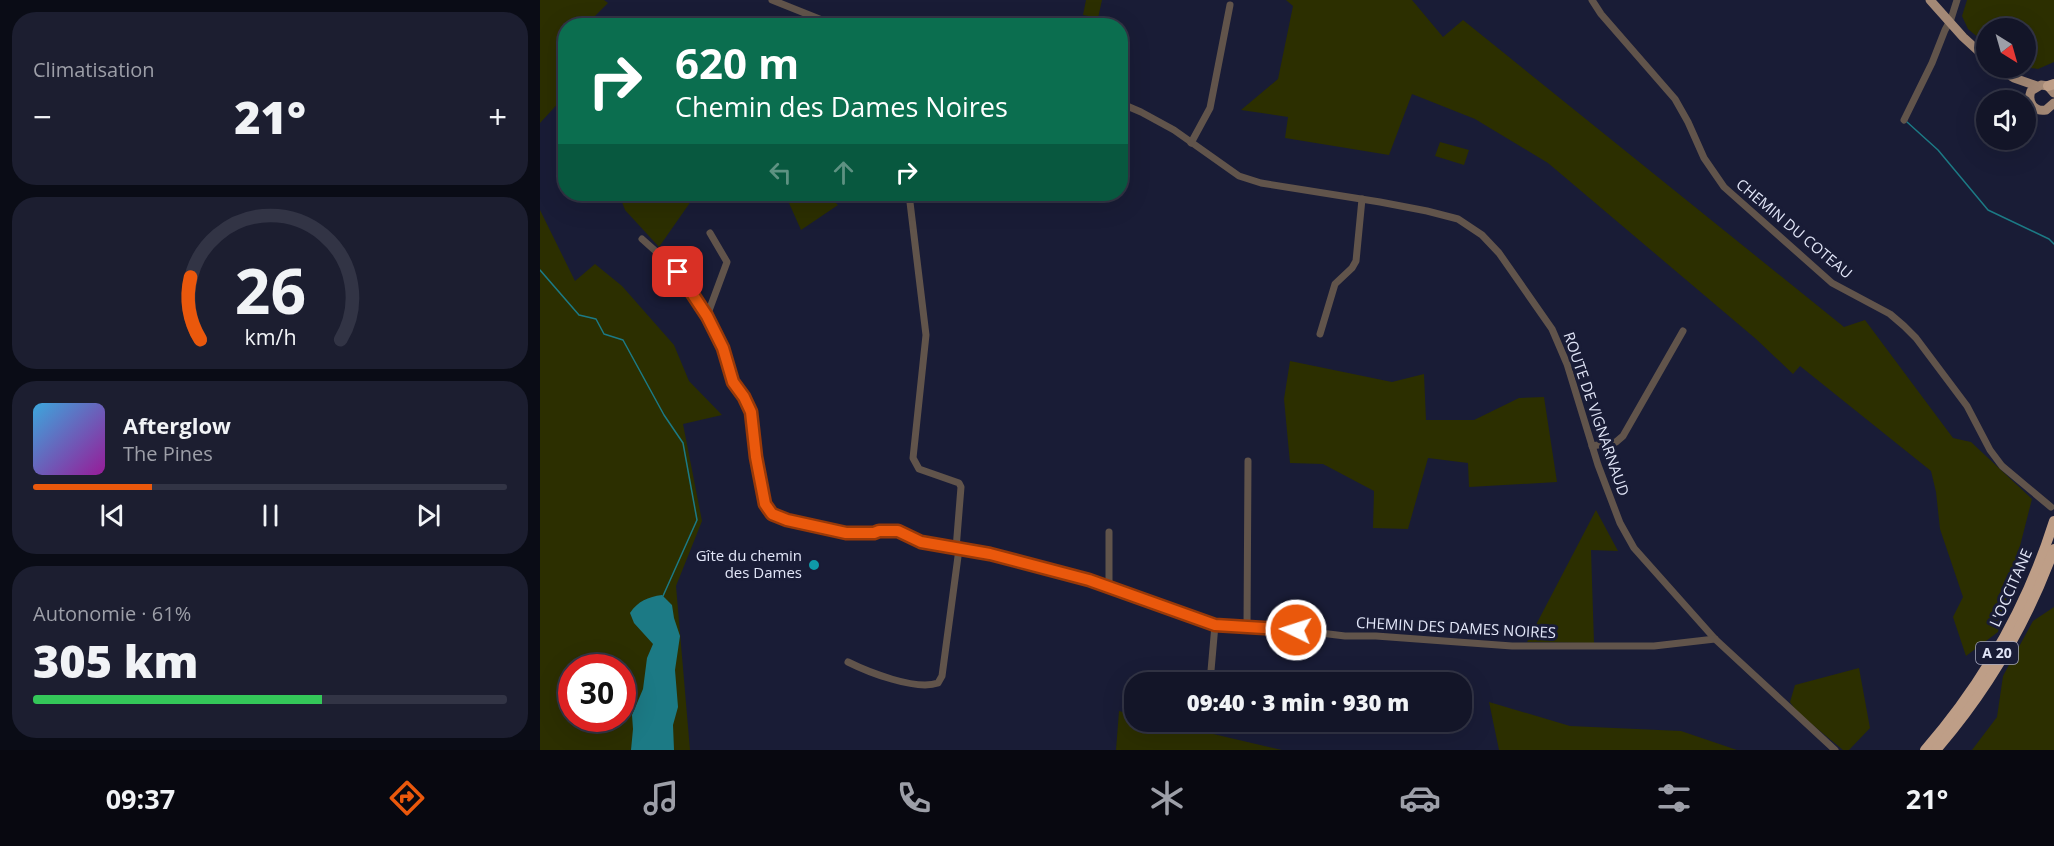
<!DOCTYPE html>
<html lang="fr">
<meta charset="utf-8">
<style>
body{margin:0;font-family:"Open Sans",sans-serif;background:#1c1e30;color:#f1f3f6;height:100vh;display:flex;flex-direction:column;font-size:22px;white-space:nowrap}
*{box-sizing:border-box;margin:0}
p{font-size:20px;color:#9d9fa8}
.icon{flex:none;width:33px;height:33px;fill:none;stroke:currentColor;stroke-width:2;stroke-linecap:round;stroke-linejoin:round}
.map{position:relative;flex:1;overflow:hidden}
.sheet{display:flex;flex-direction:column;gap:12px;padding:12px;background:#0a0c16;width:540px}
.sheet>*{flex:none}
.hud{position:absolute;left:18px;top:18px;width:570px;height:183px;border-radius:24px;box-shadow:0 6px 24px #0002,0 0 0 2px #323445;background:#0b6e4f;color:#fff;overflow:hidden}
.needle{width:39px;rotate:143deg}
.fabs{position:absolute;left:1436px;top:18px;display:grid;gap:12px}
.fabs a{display:grid;place-items:center;width:60px;height:60px;border-radius:50%;background:#131528;box-shadow:0 6px 24px #0002,0 0 0 2px #323445;font-size:30px}
.speed{position:absolute;left:18px;top:654px;display:flex;gap:12px;font-size:30px;font-weight:700;text-align:center}
.speed>*{display:grid;place-content:center;width:78px;height:78px;border-radius:50%;background:#131528;box-shadow:0 6px 24px #0002,0 0 0 2px #323445;line-height:1}
.speed .limit{border:9px solid #d22;background:#fff;color:#111}
.pin{position:absolute;display:grid;place-items:center;width:51px;height:51px;color:#fff;margin:-26px;border-radius:12px;box-shadow:0 3px 9px #0006}
.me{position:absolute;width:66px;margin:-33px;rotate:274deg;stroke-linejoin:round;filter:drop-shadow(0 0 4px #0008)}
.turn{display:flex;align-items:center;gap:21px;height:126px;padding:0 18px;font-size:27px}
.turn .icon{width:78px;height:78px;stroke-width:2.5}
.turn b{display:block;font-size:42px;line-height:51px}
.lanes{display:flex;align-items:center;height:57px;padding:0 18px;background:#0003;justify-content:center;gap:30px;direction:ltr}
.lanes .off{opacity:.35}
.big{font-size:45px;font-weight:800;line-height:1.1}
.sheet .card{flex:1;display:flex;flex-direction:column;justify-content:center;gap:9px;min-width:0;padding:0 21px;border-radius:24px;background:#1c1e30}
.sheet .dial{align-items:center;gap:0}
.dial svg{height:156px;overflow:visible;fill:none;stroke:#323445;stroke-width:7;stroke-linecap:round;text-anchor:middle}
.dial text{fill:#f1f3f6;stroke:none}
.song{display:flex;align-items:center;gap:18px}
.cover{width:72px;height:72px;border-radius:9px;background:linear-gradient(135deg,hsl(200 70% 55%),hsl(300 70% 35%))}
.played{height:6px;border-radius:3px;background:linear-gradient(90deg,#ea580c 25%,#323445 25%)}
.keys{display:flex;justify-content:space-around;direction:ltr}
.heat{display:flex;justify-content:space-between;align-items:center;font-size:33px;direction:ltr}
.charge{height:9px;border-radius:4px;background:linear-gradient(90deg,#34c759 61%,#323445 0)}
.trip{position:absolute;left:584px;top:672px;width:348px;height:60px;border-radius:24px;background:#131528;box-shadow:0 6px 24px #0002,0 0 0 2px #323445;font-weight:800;line-height:60px;text-align:center}
.menu{display:flex;height:96px;justify-content:space-around;align-items:center;background:#080810;color:#9d9fa8}
.menu .icon{width:42px;height:42px}
.menu .current{color:#ea580c}
.menu b{font-size:27px;color:#f1f3f6}
main{display:flex;flex:1;min-height:0}
.map>svg:first-child{display:block}
</style>
<main>
<section class="sheet">
<div class="card"><p>Climatisation</p>
<div class="heat"><a>−</a><b class="big">21°</b><a>+</a></div>
</div>
<div class="card dial"><svg viewBox="0 0 100 80">
<path d="M14 69A42 42 0 1 1 86 69"/>
<path d="M14 69A42 42 0 0 1 9 37" stroke="#ea580c"/>
<text x="50" y="56" font-size="32" font-weight="700">26</text>
<text x="50" y="72" font-size="11">km/h</text>
</svg></div>
<div class="card">
<div class="song"><i class="cover"></i><div><b>Afterglow</b><p>The Pines</p></div></div>
<div class="played"></div>
<div class="keys"><svg class="icon" aria-label="previous" viewBox="0 0 24 24"><path d="M18 5L8 12l10 7zM5 5v14"/></svg><svg class="icon" aria-label="pause" viewBox="0 0 24 24"><path d="M8 5v14M16 5v14"/></svg><svg class="icon" aria-label="next" viewBox="0 0 24 24"><path d="M6 5l10 7-10 7zM19 5v14"/></svg></div>
</div>
<div class="card"><p>Autonomie · 61%</p><b class="big">305 km</b><div class="charge"></div></div>
</section>
<div class="map">
<svg width="1514" height="750" viewBox="0 0 1514 750">
<rect width="100%" height="100%" fill="#191c36"/>
<g fill="#2c2f00" fill-rule="evenodd">
<path d="M0 0H64L68 3 46 25 26 26 25 97H24L0 123Z"/>
<path d="M546 0H562L558 18 543 15Z"/>
<path d="M746 0H872L903 37 923 20 1304 327 1325 320 1413 438 1431 442 1492 499 1458 632 1426 656 1413 617 1423 597 1400 529 1396 492 1391 471 1260 366 1253 374 1216 339 1008 163 935 119 872 94 849 155 745 138 748 117 701 110 738 79 753 6Z"/>
<path d="M1427 0H1514V62L1498 69 1485 67V28H1446V44L1428 29 1422 16Z"/>
<path d="M900 142 929 150 924 165 895 156Z"/>
<path d="M79 194H156L119 247 85 210Z"/>
<path d="M245 194H286L298 205 261 230Z"/>
<path d="M0 210 35 281 55 264 82 286 134 345 149 381 182 415 143 424 162 521 136 586 150 750H0ZM32 668H82V718H32Z"/>
<path d="M750 361 852 382 884 374 886 420H934L979 398 1004 397 1017 482 929 487 928 463 888 458 868 529 833 528 834 491 783 464 750 463 744 399Z"/>
<path d="M1056 510 1078 551 1051 550 1054 643 987 642Z"/>
<path d="M1514 607V750H1432L1457 717 1463 676 1493 621Z"/>
<path d="M1319 668 1330 728 1309 750H1303L1257 712 1250 702 1255 685Z"/>
<path d="M949 702 1030 726 1141 731 1197 750H959Z"/>
<path d="M579 711 594 715V722H622L742 750H576Z"/>
</g>
<path fill="#1c7a85" d="M122 595 132 605 134 618 140 636 135 670 138 707 133 725 134 750H91L93 729 92 715 103 689 107 658 113 644 94 623 90 613C98 601 108 597 122 595Z"/>
<g fill="none" stroke-linecap="round" stroke-linejoin="round">
<g stroke="#1c7a85" stroke-width="1.5">
<path d="M1367 122 1398 150 1448 210 1509 239 1514 244"/>
<path d="M0 270 39 315 56 319 64 334 83 340 124 415 143 443 157 520 123 596"/>
</g>
<g stroke="#61544b" stroke-width="7">
<path d="M232 0 297 26"/>
<path d="M1052 0 1061 14 1135 99 1148 122 1164 158 1184 187 1292 283 1350 314 1364 326 1376 338 1427 406 1450 450 1462 466 1511 507"/>
<path d="M580 103 601 112 634 130 699 176 721 183 840 202 887 211 918 219 942 235 959 253 1012 329 1027 364 1058 465 1080 523 1094 548 1175 639 1295 750"/>
<path d="M1364 120 1392 63 1405 30 1411 19 1417 0"/>
<path d="M651 143 670 108 690 5"/>
<path d="M369 194 386 335 373 458 379 469 419 483 421 487 416 549"/>
<path d="M102 239 138 271 167 316 183 348 193 382 204 397 211 412 216 457 225 504 232 514 247 520 306 533 358 531 381 542 450 554 549 580 675 625 756 630 805 636H836L972 646H1114L1175 639"/>
<path d="M167 316 187 262 170 233"/>
<path d="M780 334 795 284 812 268 816 261 822 199"/>
<path d="M1052 446 1076 442 1083 436 1143 331"/>
<path d="M569 587V532"/>
<path d="M707 627 708 461"/>
<path d="M308 662C328 672 376 691 398 683L402 676 419 549"/>
<path d="M670 682 675 625"/>
</g>
<g stroke="#a48976" stroke-width="9">
<path d="M1390 0 1423 37 1446 58"/>
<path d="M1458 68 1474 78 1497 86"/>
<path d="M1514 93 1508 86 1501 85 1491 91C1487 102 1494 112 1506 110L1514 103"/>
</g>
<g stroke="#be9e87" stroke-width="10">
<path d="M1508 86 1514 84"/>
<path d="M1385 750C1444 682 1487 607 1514 521"/>
<path d="M1396 750C1448 690 1487 623 1514 549"/>
</g>
</g>
<g fill="none" stroke-linecap="round" stroke-linejoin="round">
<defs>
<path id="route" d="M138 272 167 316 183 348 193 382 204 397 211 412 216 457 225 504 232 514 247 520 306 533H334L339 531H358L381 542 450 554 549 580 675 625 756 630"/>
</defs>
<use href="#route" stroke="#983908" stroke-width="15"/>
<use href="#route" stroke="#ea580c" stroke-width="10"/>
</g>
<circle fill="#0f9aa8" stroke="#191c36" stroke-width="2" cx="274" cy="565" r="6"/>
<g text-anchor="middle" stroke-width="6" stroke-linejoin="round" paint-order="stroke">
<rect fill="#191c36" stroke="#a6a9be" stroke-width="1.5" x="1436" y="642" width="42" height="22" rx="4.5"/>
<g font-size="14" font-weight="bold" fill="#e2e6f8">
<text x="1457" y="658">A 20</text>
</g>
<g font-size="15" fill="#e2e6f8" stroke="#191c36">
<text transform="translate(1254 229) rotate(40)" y="5">CHEMIN DU COTEAU</text>
<text transform="translate(1056 414) rotate(71)" y="5">ROUTE DE VIGNARNAUD</text>
<text transform="translate(1471 588) rotate(-66)" y="5">L'OCCITANE</text>
<text transform="translate(916 628) rotate(3)" y="5">CHEMIN DES DAMES NOIRES</text>
</g>
<g font-size="15" fill="#e2e6f8" stroke="#191c36" text-anchor="end">
<text x="262" y="561">Gîte du chemin<tspan x="262" dy="17">des Dames</tspan></text>
</g>
</g>
</svg>
<div class="fabs">
<a><svg class="needle" viewBox="-14 -14 28 28"><path d="M0-13l5 13h-10z" fill="#e53935"/><path d="M0 13l5-13h-10z" fill="#9d9fa8"/></svg></a>
<a><svg class="icon" aria-label="sound" viewBox="0 0 24 24"><path d="M4 9h4l5-4v14l-5-4H4zM17 9q2 3 0 6"/></svg></a>
</div>
<div class="speed"><div class="limit">30</div></div>
<div class="pin" style="left:138px;top:272px;background:#d93025"><svg class="icon" aria-label="arrive" viewBox="0 0 24 24"><path d="M6 21V4h12l-3 4 3 4H6"/></svg></div>
<svg class="me" style="left:756px;top:630px" viewBox="-20 -20 40 40"><circle r="17" fill="#ea580c" stroke="#fff" stroke-width="3"/><path d="M0-11L8 9 0 5-8 9z" fill="#fff"/></svg>
<div class="trip">09:40 · 3 min · 930 m</div>
<div class="hud">
<div class="turn"><svg class="icon" aria-label="right" viewBox="0 0 24 24"><path d="M7 20v-9h11M14 6l5 5-5 5"/></svg><div><b>620 m</b>Chemin des Dames Noires</div></div>
<div class="lanes"><svg class="icon off" aria-label="left" viewBox="0 0 24 24"><path d="M17 20v-9H6M10 6l-5 5 5 5"/></svg><svg class="icon off" aria-label="ahead" viewBox="0 0 24 24"><path d="M12 20V5M6 11l6-6 6 6"/></svg><svg class="icon" aria-label="right" viewBox="0 0 24 24"><path d="M7 20v-9h11M14 6l5 5-5 5"/></svg></div>
</div>
</div>
</main>
<nav class="menu">
<b>09:37</b>
<svg class="icon current" aria-label="directions" viewBox="0 0 24 24"><path d="M12 3l9 9-9 9-9-9zM9 14v-3h6M13 9l2 2-2 2"/></svg>
<svg class="icon" aria-label="music" viewBox="0 0 24 24"><path d="M9 18V5l10-2v13"/><circle cx="6" cy="18" r="3"/><circle cx="16" cy="16" r="3"/></svg>
<svg class="icon" aria-label="phone" viewBox="0 0 24 24"><path d="M5 4h4l2 5-3 2q2 4 5 5l2-3 5 2v4C11 20 4 13 5 4z"/></svg>
<svg class="icon" aria-label="climate" viewBox="0 0 24 24"><path d="M12 3v18M4 7l16 10M4 17L20 7"/></svg>
<svg class="icon" aria-label="car" viewBox="0 0 24 24"><path d="M5 17H2v-5l4-1 3-4h7l3 4 3 1v5h-3M9 17h6M6 11h13"/><circle cx="7" cy="17" r="2"/><circle cx="17" cy="17" r="2"/></svg>
<svg class="icon" aria-label="filters" viewBox="0 0 24 24"><path d="M4 7h16M4 17h16"/><circle cx="9" cy="7" r="2"/><circle cx="15" cy="17" r="2"/></svg>
<b>21°</b>
</nav>
